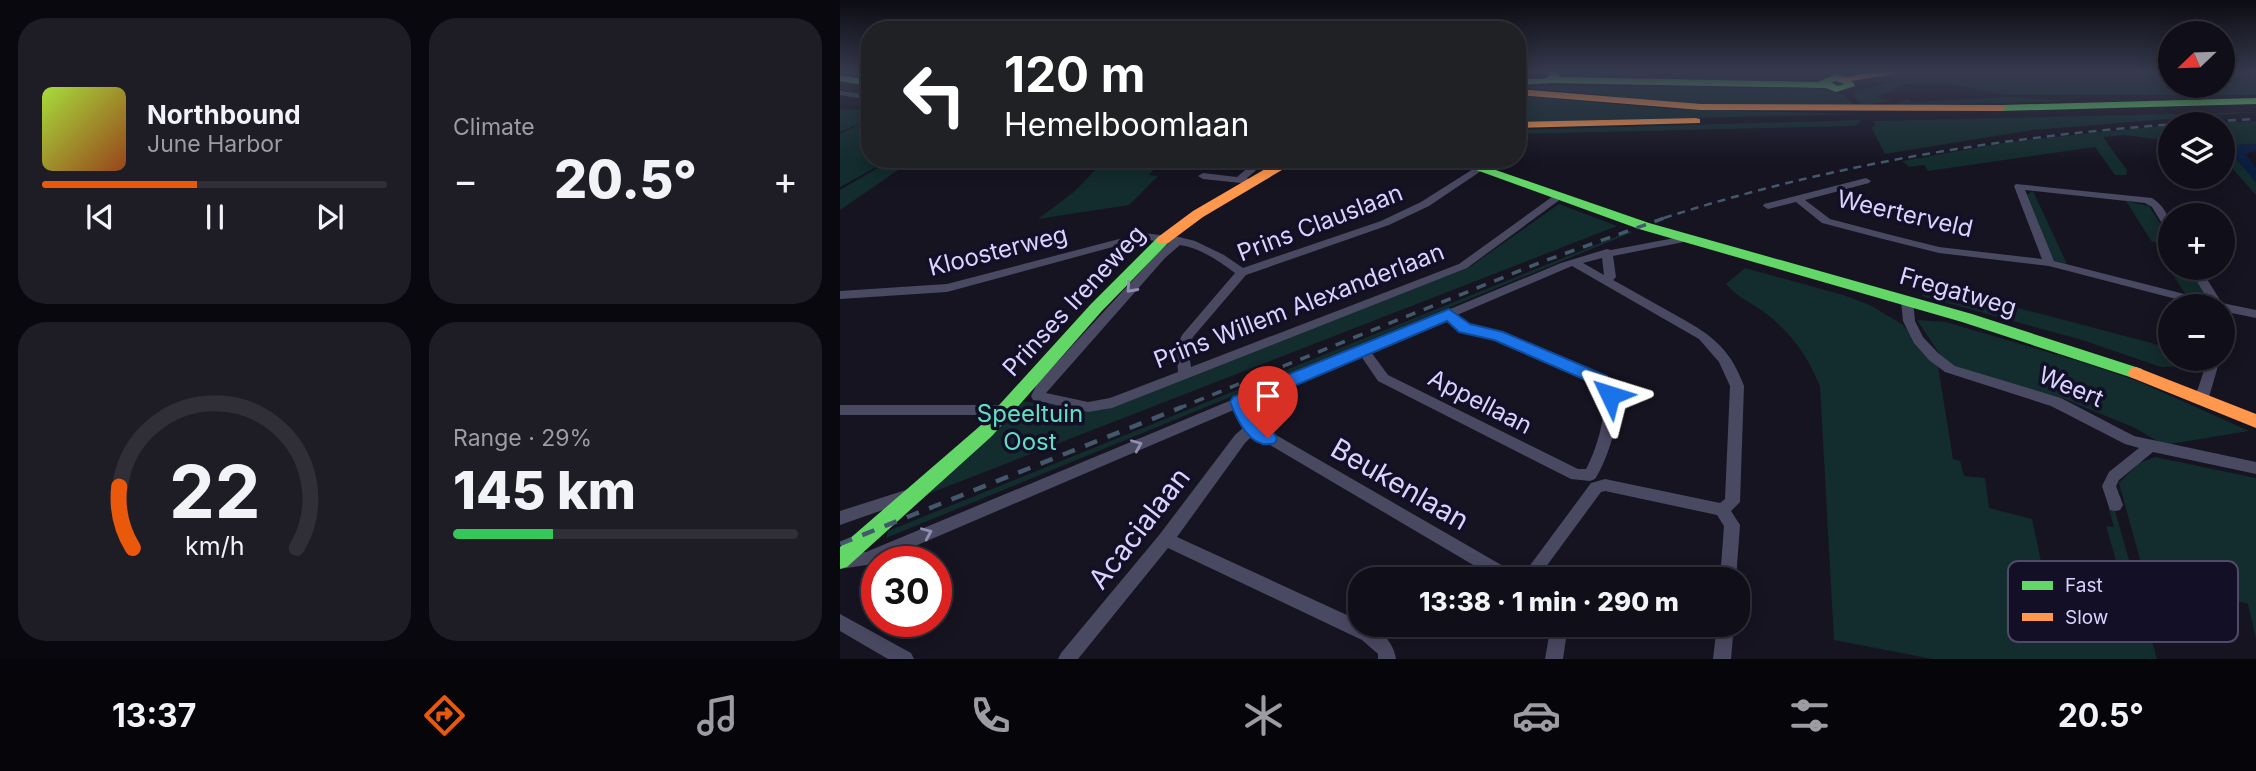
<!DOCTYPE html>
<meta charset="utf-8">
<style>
body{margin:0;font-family:Inter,sans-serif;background:#1e1d26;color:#f1f3f6;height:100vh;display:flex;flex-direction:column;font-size:26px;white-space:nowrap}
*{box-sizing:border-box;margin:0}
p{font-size:23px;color:#9c9ca2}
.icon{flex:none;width:38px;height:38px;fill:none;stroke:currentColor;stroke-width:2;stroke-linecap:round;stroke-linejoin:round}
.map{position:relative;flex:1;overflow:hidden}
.details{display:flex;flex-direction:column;gap:18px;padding:18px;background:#09080e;width:840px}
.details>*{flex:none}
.banner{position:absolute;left:21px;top:21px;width:665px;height:147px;border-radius:28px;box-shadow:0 4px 18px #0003,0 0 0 2px #302f38;background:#202124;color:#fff;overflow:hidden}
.needle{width:46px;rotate:247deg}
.buttons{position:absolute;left:1318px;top:21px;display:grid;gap:14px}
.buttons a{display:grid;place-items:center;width:77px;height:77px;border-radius:50%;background:#100f19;box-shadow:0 4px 18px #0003,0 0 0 2px #302f38;font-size:35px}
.speed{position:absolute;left:21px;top:546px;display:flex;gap:14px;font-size:35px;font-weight:700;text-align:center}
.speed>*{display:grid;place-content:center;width:91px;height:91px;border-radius:50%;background:#100f19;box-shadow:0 4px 18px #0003,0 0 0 2px #302f38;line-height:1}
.speed .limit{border:10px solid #d22;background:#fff;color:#111}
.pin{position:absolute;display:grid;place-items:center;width:60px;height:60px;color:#fff;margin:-72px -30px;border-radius:50% 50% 50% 0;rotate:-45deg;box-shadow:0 0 7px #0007}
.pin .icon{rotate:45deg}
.me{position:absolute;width:77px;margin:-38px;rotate:311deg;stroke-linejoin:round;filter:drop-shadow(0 0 5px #0008)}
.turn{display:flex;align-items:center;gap:24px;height:147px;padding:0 28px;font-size:32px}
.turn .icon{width:91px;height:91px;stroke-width:2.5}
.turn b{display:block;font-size:49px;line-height:60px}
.big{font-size:52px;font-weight:800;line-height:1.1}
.details .card{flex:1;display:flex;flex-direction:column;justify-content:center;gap:10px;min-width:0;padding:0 24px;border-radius:28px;background:#1e1d26}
.details .dial{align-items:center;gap:0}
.dial svg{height:182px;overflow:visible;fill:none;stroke:#302f38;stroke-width:7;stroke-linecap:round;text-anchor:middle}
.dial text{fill:#f1f3f6;stroke:none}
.song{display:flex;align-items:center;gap:21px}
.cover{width:84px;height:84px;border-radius:10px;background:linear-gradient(135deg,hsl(80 70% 55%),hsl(20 70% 35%))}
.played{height:7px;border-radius:4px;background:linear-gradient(90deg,#ea580c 45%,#302f38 45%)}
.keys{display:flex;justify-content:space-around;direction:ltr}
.heat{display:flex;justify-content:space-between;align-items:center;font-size:38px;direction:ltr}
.charge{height:10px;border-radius:5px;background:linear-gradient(90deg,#34c759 29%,#302f38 0)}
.details .tiles{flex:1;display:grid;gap:18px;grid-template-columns:repeat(2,1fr)}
.trip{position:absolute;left:508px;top:567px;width:402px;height:70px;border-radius:28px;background:#100f19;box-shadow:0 4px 18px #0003,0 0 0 2px #302f38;font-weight:800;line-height:70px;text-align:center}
.tabs{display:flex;height:112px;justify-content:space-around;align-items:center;background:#06060a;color:#9c9ca2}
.tabs .icon{width:49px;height:49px}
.tabs .active{color:#ea580c}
.tabs b{font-size:32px;color:#f1f3f6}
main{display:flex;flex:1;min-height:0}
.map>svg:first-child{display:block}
</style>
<main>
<section class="details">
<div class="tiles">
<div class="card">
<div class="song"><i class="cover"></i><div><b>Northbound</b><p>June Harbor</p></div></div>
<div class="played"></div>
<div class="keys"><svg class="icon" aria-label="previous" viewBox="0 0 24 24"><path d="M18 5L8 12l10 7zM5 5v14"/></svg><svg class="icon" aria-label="pause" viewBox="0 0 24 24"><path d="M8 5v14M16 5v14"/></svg><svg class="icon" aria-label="next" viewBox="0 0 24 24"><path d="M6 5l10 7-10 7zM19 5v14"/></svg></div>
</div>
<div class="card"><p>Climate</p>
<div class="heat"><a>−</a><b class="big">20.5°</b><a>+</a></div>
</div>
<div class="card dial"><svg viewBox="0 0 100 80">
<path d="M14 69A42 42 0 1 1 86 69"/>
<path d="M14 69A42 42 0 0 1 8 42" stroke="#ea580c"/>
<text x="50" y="56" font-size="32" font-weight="700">22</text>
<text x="50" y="72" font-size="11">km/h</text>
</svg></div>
<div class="card"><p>Range · 29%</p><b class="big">145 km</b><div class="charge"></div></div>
</div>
</section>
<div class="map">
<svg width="1416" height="659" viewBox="0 0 1416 659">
<rect width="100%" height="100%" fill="#161421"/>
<g fill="#132c2d">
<path d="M1074 71 1176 75 1187 71H1330V86H1382L1383 71H1415L1416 95H1166L1107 83 1062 84 1038 97 1052 101 1021 105 1014 96V93L1051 82 1054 78 1046 74Z"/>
<path d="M717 86 979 89 1003 94 1014 105 851 104 680 87Z"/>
<path d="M677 95 827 109 1021 114 677 122Z"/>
<path d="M1170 97 1225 101 1051 106 1068 99 1071 102Z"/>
<path d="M0 109 30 111V159H51L0 187V134L28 120 0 132Z"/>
<path d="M1416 112 1192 130 1045 154 1031 127 1036 126 1033 121Z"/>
<path d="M1021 120 1015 126 677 134V130Z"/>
<path d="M1416 121V144L1397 145 1388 149 1416 182V195L1383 158 1382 124H1344Z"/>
<path d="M1330 125V141L1284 135 1263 137 1287 170 1286 175H1275L1255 147 1088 171 1084 165 1069 167 1062 161 1169 142Z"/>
<path d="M53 159H74L0 210V190Z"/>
<path d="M184 159H277L273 163 315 168 309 175 318 176 289 205 198 219 235 191 260 165Z"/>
<path d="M1193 191 1227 264 1215 261 1212 257 1186 195Z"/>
<path d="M1286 201 1309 206 1330 239V244L1312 242Z"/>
<path d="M719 204 777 226 83 496 180 401 263 410 631 266Z"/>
<path d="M790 231 793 232 46 538 48 531Z"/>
<path d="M1320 254H1330V268H1349L1366 294 1346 295Z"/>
<path d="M905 268 1003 295 1030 305 1063 325 1098 366 1113 459 1120 461 1124 476 1145 478 1149 508 1192 519 1213 618 1298 638 1266 526 1274 527 1268 506 1274 507 1317 659H1092L994 640 980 387C968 355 949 330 921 310 908 301 896 296 886 284Z"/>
<path d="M1091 285 1330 348V359H1359L1356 366 1321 367 1242 340 1082 296 1086 286Z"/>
<path d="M1077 320 1106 322 1251 365 1300 382 1409 431 1324 445 1295 428 1222 398 1123 371 1101 356Z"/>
<path d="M1315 457 1416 478V639L1408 604 1304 574 1279 483 1299 463Z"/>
</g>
<path fill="#0b1e41" d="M1416 144V150L1406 154 1416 168V182L1388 149 1397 145Z"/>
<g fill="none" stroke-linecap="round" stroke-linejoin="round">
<g fill="#4a4962" fill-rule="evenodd">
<path d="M0 91 30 95V100L0 95Z"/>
<path d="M418 159H429L407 178 414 185 412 187H406L401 183 363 179 358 176 363 173 397 177Z"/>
<path d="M641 164 644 165V169L589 206 549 225 406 275 353 337 348 348 351 367 619 264 716 194 720 193 725 196 627 268 272 408 248 412 198 401 193 400 191 396 197 384 317 254 329 243 302 239 107 292 0 299V291L107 284 302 233 339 237 355 241 384 255 403 268 541 221 581 202ZM340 245C360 248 379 261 395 273L342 335 336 348 338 372 270 398 248 402 206 393 325 258Z"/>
<path d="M1026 178 1031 181 1029 183 965 200 990 219 1051 235 1099 247 1202 259 1174 186 1176 184 1312 198C1324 206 1330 216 1330 231L1326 230 1312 207 1305 203 1185 190 1214 261 1368 300 1349 268H1360L1382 303 1416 310V318L1382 311V306H1363L1209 266 1099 253 1043 239 982 223 956 202 928 209 923 206 924 204Z"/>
<path d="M845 236 850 239 849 241 773 256 776 277 773 280C793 291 812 302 832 313 868 333 889 345 904 386L900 502 891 511 900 525 896 579H880L884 526 877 515 765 491 761 492 697 579H680L751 483 765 479 880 503 885 499 890 386 879 362 859 339 732 266 617 315 629 326 661 333 766 377C771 382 776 389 777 396 781 418 767 461 755 479L750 481 731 479 538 381 521 356 407 405 417 424 677 574 679 579H657L413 435 405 443 337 537 520 621V625C538 625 554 642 556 659H538V654L522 640 328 548 238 659H218L221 653 320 534 395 435 404 427 396 409 33 564 0 569V555L26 552 721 263 767 249 771 250ZM762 258 764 275 743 263ZM607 319 621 332 654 340 758 386C772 404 756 451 746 469H738L548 375 531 352Z"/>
<path d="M1067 297 1073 301 1075 321 1083 337 1098 353 1115 366 1221 398 1294 436 1416 462V474L1313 452 1279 480 1276 486 1283 505 1280 510 1275 511 1270 510 1262 486 1269 472 1299 448 1285 444 1211 406 1105 372 1089 360 1074 343 1063 321 1061 301Z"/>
<path d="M1368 359H1380L1369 397 1367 401H1357L1355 397Z"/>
<path d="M0 405H164L169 406 171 410 169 414 164 415H0Z"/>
<path d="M72 488 77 490 80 494 77 498 0 525V511Z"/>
<path d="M0 614 71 653 74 659H48L0 631Z"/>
<path d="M711 625H728L723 659H705Z"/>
<path d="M877 625H894L891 659H873Z"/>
</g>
<g fill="#63d668" fill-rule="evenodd">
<path d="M707 71H715L720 77 978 82 996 74 1011 79 1015 86 996 92 986 88 712 83 677 85V79H704L709 76ZM996 81 1004 84 997 86 991 82Z"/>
<path d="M0 75 30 80V86L0 81Z"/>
<path d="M1416 98V104L1162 111 1157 108 1162 105Z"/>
<path d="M606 159H624L809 223 1132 314 1302 369 1304 373 1302 377 1296 379 1122 322 799 229Z"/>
<path d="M323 236 330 240 328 243 261 312 152 436 7 567 0 569V547L140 426 251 304 318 237Z"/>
</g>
<g fill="#ff974d" fill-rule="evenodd">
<path d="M1038 71H1059L1054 74 1004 82 999 79Z"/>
<path d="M677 89 861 104 1162 105 1167 108 1162 111 861 110 677 95Z"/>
<path d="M856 118 860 119V123L677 128V122Z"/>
<path d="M434 159H476L457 168 447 167 363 217 328 243H318L316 240 318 237 353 211 437 162Z"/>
<path d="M1296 367 1416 414V428L1290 377 1288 373 1290 369Z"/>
</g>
<path stroke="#43596b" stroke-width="2.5" stroke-dasharray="8 6" stroke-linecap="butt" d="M824 218C1016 156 1215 129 1416 119"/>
<path stroke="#43596b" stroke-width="3.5" stroke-dasharray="10 9" stroke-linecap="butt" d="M337 409 704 261 830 216"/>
<path stroke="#43596b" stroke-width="4.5" stroke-dasharray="13 11" stroke-linecap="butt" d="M0 544 342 407"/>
</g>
<defs><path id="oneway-chevron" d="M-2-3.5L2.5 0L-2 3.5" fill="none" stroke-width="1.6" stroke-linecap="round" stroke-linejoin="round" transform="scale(1.75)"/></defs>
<g stroke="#928eb0">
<use href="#oneway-chevron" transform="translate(291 288) rotate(132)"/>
<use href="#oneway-chevron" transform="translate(297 445) rotate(-23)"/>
<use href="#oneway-chevron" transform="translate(87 533) rotate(-23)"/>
</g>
<linearGradient id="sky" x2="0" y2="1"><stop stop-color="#0c0b12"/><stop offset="0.44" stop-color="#363a4e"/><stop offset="1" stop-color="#363a4e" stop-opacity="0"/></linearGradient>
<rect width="1416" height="163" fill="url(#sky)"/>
<path fill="#1a73e8" stroke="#114b97" stroke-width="2" d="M609 309 630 324 663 332 767 376 779 395 776 400H764L755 384 654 340 619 332 607 321 409 405C416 424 428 423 437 438L435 443C410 451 397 419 390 402L393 397Z"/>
<g text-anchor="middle" stroke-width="7" stroke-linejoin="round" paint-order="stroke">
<g font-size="24" fill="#d9d4ff" stroke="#130f26">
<text transform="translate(1065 214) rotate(13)" y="8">Weerterveld</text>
<text transform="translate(480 223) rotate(-21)" y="8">Prins Clauslaan</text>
<text transform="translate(158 251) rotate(-14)" y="8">Kloosterweg</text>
<text transform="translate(1118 292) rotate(16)" y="8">Fregatweg</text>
<text transform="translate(234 301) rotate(-47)" y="8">Prinses Ireneweg</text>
<text transform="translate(459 306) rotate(-21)" y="8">Prins Willem Alexanderlaan</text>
<text transform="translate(1231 387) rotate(23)" y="8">Weert</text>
<text transform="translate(640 402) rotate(27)" y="8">Appellaan</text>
</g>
<g font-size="24" fill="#5fe0c0" stroke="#130f26">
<text x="190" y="422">Speeltuin<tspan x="190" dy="28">Oost</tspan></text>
</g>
<g font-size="28" fill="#d9d4ff" stroke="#130f26">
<text transform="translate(560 484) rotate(30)" y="10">Beukenlaan</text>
<text transform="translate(299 528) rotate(-52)" y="10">Acacialaan</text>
</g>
</g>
<rect x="1168" y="561" width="230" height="81" rx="10" fill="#130f26" stroke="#4e4a67" stroke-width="2"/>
<rect x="1182" y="581" width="31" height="9" fill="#63d668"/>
<rect x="1182" y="613" width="31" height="8" fill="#ff974d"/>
<g font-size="19" fill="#d9d4ff">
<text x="1225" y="592">Fast</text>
<text x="1225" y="624">Slow</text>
</g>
</svg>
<div class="buttons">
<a><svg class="needle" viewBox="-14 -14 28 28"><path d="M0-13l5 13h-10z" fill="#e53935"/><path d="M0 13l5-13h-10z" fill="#9c9ca2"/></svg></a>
<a><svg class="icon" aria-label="layers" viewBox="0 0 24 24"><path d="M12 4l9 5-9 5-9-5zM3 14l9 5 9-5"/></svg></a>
<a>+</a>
<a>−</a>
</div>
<div class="speed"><div class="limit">30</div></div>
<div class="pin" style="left:428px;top:438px;background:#d93025"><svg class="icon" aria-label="arrive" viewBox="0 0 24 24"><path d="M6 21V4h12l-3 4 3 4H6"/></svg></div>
<svg class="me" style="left:770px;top:395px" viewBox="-20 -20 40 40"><path d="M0-17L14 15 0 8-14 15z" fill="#1a73e8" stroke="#fff" stroke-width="4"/></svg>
<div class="trip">13:38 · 1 min · 290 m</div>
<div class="banner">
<div class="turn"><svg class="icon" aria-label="left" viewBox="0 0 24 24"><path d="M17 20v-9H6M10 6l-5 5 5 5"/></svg><div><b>120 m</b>Hemelboomlaan</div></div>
</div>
</div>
</main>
<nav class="tabs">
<b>13:37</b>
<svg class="icon active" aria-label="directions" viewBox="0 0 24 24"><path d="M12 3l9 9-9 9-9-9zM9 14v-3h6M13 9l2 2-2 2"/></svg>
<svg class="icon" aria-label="music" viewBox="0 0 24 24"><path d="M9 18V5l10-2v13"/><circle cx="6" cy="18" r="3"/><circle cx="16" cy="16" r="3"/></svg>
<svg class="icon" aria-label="phone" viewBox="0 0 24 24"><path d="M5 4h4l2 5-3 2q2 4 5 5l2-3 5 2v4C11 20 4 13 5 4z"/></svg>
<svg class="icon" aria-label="climate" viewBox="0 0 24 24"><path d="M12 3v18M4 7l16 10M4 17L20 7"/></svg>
<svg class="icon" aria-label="car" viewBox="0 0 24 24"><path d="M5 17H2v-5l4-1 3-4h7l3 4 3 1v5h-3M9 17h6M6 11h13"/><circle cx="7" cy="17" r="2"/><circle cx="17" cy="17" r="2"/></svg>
<svg class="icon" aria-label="filters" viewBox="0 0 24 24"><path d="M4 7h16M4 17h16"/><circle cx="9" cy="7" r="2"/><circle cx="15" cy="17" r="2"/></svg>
<b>20.5°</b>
</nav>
